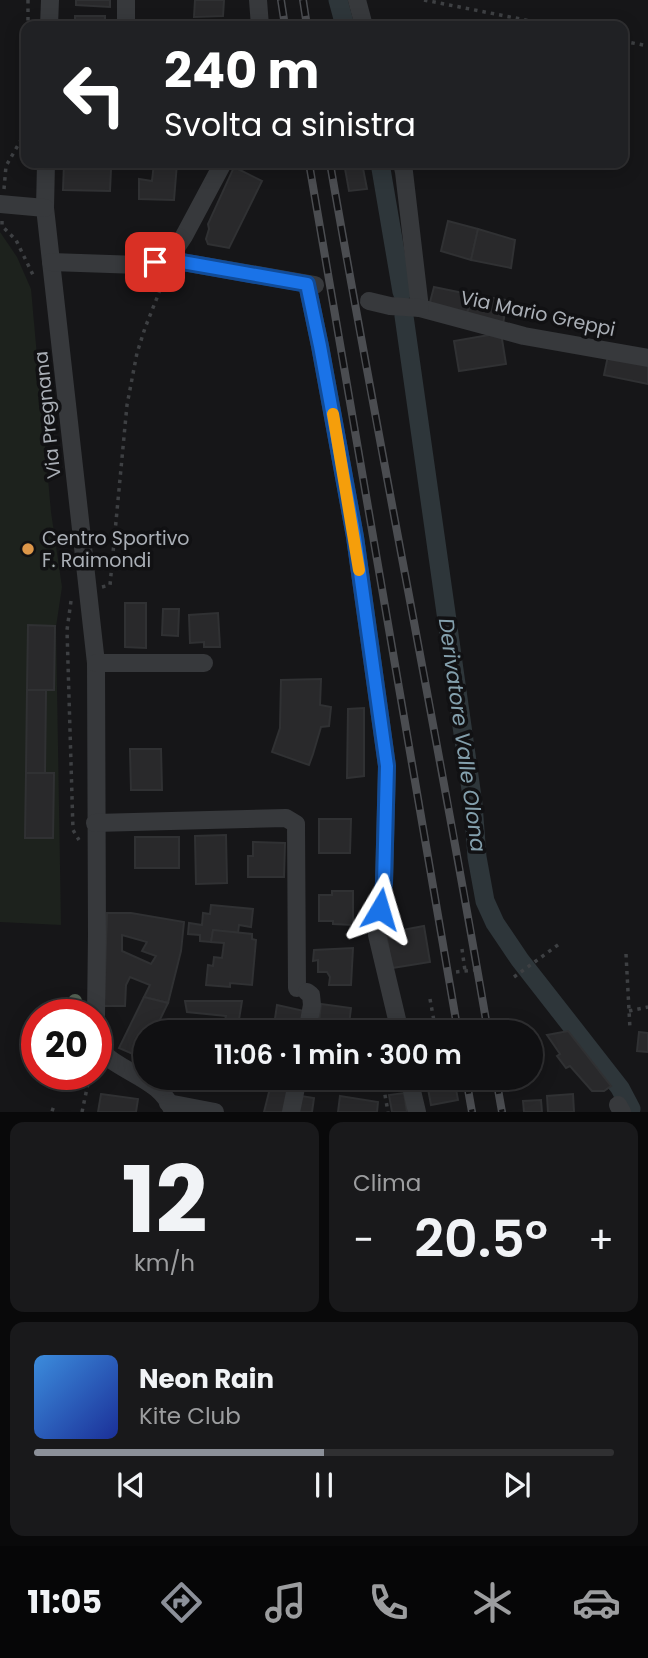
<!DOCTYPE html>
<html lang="it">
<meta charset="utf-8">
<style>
body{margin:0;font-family:Poppins,sans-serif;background:#19191b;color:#f1f3f6;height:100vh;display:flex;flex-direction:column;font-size:26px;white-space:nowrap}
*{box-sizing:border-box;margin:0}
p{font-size:23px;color:#9c9d9f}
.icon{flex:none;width:38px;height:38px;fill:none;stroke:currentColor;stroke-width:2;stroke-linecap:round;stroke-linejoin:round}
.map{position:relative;height:1112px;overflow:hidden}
.details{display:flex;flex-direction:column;gap:10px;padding:10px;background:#09090a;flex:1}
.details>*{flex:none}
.top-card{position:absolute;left:21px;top:21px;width:607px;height:147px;border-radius:14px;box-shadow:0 4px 18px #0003,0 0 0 2px #303032;background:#202124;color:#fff;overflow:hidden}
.speed{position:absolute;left:21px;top:999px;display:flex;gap:14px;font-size:35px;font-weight:700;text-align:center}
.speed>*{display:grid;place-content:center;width:91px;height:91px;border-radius:50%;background:#101012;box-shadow:0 4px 18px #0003,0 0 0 2px #303032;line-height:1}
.speed .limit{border:10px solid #d22;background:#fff;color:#111}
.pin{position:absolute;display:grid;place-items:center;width:60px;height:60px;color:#fff;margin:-30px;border-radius:14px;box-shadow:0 4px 10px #0006}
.me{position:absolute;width:77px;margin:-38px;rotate:7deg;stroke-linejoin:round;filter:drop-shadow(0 0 5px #0008)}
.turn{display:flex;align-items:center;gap:24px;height:147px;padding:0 28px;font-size:32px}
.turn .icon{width:91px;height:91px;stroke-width:2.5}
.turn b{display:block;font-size:49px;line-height:60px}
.big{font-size:52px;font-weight:600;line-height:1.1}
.details .tile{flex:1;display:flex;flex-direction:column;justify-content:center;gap:10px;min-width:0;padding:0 24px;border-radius:14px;background:#19191b}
.details .dial{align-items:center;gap:0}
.dial b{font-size:91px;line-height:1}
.song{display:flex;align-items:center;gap:21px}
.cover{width:84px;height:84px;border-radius:10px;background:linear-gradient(135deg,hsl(210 70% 55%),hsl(230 70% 35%))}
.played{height:7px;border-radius:4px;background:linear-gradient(90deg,#8c9099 50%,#303032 50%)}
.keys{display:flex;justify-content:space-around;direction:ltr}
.heat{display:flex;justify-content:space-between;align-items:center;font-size:38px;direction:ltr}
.details .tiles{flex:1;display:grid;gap:10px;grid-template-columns:1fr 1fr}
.tile:last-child{grid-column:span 2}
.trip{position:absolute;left:133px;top:1020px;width:410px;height:70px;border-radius:35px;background:#101012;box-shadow:0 4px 18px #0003,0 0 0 2px #303032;font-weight:600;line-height:70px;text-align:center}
.tab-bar{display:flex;height:112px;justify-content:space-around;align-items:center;background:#060607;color:#9c9d9f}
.tab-bar .icon{width:49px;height:49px}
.tab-bar .active{color:#8c9099}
.tab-bar b{font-size:32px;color:#f1f3f6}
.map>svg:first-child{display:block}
</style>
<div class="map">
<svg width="648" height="1112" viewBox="0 0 648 1112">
<rect width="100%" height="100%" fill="#161618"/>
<path fill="#1d221d" d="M0 232 17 257 31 289 51 512 62 587 56 627 61 925 0 922Z"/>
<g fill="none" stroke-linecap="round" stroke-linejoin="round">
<g stroke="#2e363a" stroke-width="19">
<path d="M338 0 345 26"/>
<path d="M380 163 402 292"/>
<path d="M404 316 473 804 477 857 485 901 495 923 520 960 620 1088 631 1109"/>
</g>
</g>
<g fill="#29292b" stroke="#303133" stroke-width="2" fill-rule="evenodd">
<path d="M76 0H110V7L76 5Z"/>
<path d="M195 0H224L223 16 194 17Z"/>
<rect x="75" y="16" width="30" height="10"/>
<path d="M146 20 176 21V26H146Z"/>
<rect x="194" y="21" width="26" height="5"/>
<path d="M64 163H81L80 169H111L110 191 63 190Z"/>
<path d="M154 163H177L174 200 139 199V179L152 181Z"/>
<path d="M344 163H362L367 189 349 191Z"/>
<path d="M234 167 262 181 229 248 208 244 206 239 209 229 208 224Z"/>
<path d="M448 221 478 229 471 260 441 251Z"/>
<path d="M478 229 515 240 511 268 471 260Z"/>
<path d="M434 287 473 295 466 316 429 306Z"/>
<path d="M473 295 507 300 503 324 466 316Z"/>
<path d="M501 333 506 364 459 371 454 341Z"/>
<path d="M608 356 648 364V384L604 375Z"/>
<path d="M125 603H146V648L125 647Z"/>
<path d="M163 609H179L178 636 162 635Z"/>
<path d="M218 613 220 647H204V642L190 643 189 615Z"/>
<path d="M28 625 55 626 54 690H27Z"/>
<path d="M321 679 320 705 331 707 329 726 321 727 313 754 309 765 272 752 280 728 281 680Z"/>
<path d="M27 690H46L45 773H26Z"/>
<path d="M364 708V776L347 778 348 709Z"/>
<path d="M130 749H161L162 790H131Z"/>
<path d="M26 773H54L53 838H25Z"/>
<path d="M319 819H351L350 853H319Z"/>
<path d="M226 835 227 883 196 884 195 836Z"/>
<rect x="135" y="837" width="44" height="31"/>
<path d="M253 842 285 843 284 877H248V856H253Z"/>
<path d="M332 891H353V925L333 924V921H319V895H332Z"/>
<path d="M211 905 253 909 251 927 239 925 238 933 213 930 211 942 200 941V935L188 934 189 923 202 925 203 913 210 914Z"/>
<path d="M107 913H131L184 922 181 951 168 1003 144 997 150 985 130 977 126 985 125 1006H104ZM122 935 147 942 142 951 156 956 151 964 122 951Z"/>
<path d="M424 926 430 962 392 968 386 933Z"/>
<path d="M213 930 252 934V939L256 940 252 985 230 983V987L206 985 208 965 213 966 214 957 222 958 224 943 211 942Z"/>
<path d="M353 948 351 985H329L330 977 327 972H318V960L313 961 314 950Z"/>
<path d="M144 997 168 1003 154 1032H145V1057L133 1054 119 1048Z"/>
<path d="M185 1001H242L237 1032H222L226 1016 187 1012Z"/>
<path d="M321 1004 351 1008 348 1032H318Z"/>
<path d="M277 1005 304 1011 301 1032H273Z"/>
<path d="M568 1031 611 1086 604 1091H592L570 1066 566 1068 557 1056 560 1054 547 1035Z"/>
<path d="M639 1032 648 1033V1052L637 1051Z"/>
<path d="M233 1078H294L285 1112H264L270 1088Z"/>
<path d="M426 1078H454L458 1100 431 1105Z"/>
<path d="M404 1093 407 1112H392L389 1095Z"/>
<path d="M101 1094 138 1099 136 1112H98Z"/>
<path d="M573 1094 574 1112H548L547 1096Z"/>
<path d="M301 1096 314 1098 312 1112H298Z"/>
<path d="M340 1096 378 1102 377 1112H338Z"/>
<path d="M541 1100 542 1112H524L523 1101Z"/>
</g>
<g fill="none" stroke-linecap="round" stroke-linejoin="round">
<g stroke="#3e4043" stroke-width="3.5" stroke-dasharray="3.5 5" stroke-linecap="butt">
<path d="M28 0V26"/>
<path d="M424 0 556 26"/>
<path d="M623 41 648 46"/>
<path d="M4 189 6 166 21 140 26 119"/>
<path d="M2 221V226L16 240 34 277"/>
<path d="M102 587 110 585 127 405 137 353 145 328 166 275"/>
<path d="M71 601 67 630 73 830 79 840"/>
<path d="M462 949 465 971"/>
<path d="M626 954 630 1029"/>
<path d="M456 972 474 970"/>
<path d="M514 977 562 942"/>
<path d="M430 999 436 1032"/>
<path d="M629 1011 648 1007"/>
<path d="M382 1078 388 1112"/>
<path d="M51 1109 59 1112"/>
<path d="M82 1112 90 1074"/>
</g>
<g stroke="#37393c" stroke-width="18">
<path d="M258 0 260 26"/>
<path d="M357 0 364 26"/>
<path d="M49 26 50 0"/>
<path d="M126 26V0"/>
<path d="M46 163 45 208 96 663 97 936 96 1015"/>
<path d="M402 163 404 172 420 308 524 336 648 358"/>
<path d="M0 204 45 208"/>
<path d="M167 256 182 262 315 285"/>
<path d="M51 262 139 265 154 262 167 256 176 248 184 236 223 163"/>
<path d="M307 284 320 346 355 537 387 766 384 883 377 935 400 1032"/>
<path d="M369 301 390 306 420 308"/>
<path d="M96 663H204"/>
<path d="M95 823 286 818 296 824 297 988"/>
<path d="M307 1032 312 1005 311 995 307 992"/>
<path d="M96 1045C116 1073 162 1077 173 1112"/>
<path d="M409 1078 417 1112"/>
<path d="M168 1103 215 1112"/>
<path d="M618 1105 622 1112"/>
<path d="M291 1112 298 1078"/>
</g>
<defs>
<g id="rail">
<path d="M281 0 285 26"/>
<path d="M303 0 307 26"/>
<path d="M309 163 458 1032"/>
<path d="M330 163C380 453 439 742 488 1032"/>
<path d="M466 1078 472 1112"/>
<path d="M496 1078 502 1112"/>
</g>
</defs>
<use href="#rail" stroke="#4b4d51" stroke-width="8"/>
<use href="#rail" stroke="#111113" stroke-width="5" stroke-dasharray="16" stroke-linecap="butt"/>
</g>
<circle fill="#536153" cx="75" cy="1001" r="7"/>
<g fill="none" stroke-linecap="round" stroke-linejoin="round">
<defs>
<path id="route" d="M155 262 167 256 182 262 307 284 320 346 355 537 387 766 384 883 380 909"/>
</defs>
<use href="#route" stroke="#114b97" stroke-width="18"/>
<use href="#route" stroke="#1a73e8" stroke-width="12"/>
<path stroke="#f59e0b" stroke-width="12" d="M333 414 359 570"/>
</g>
<circle fill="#dd9749" stroke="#111113" stroke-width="2.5" cx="28" cy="549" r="7"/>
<g text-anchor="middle" stroke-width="7" stroke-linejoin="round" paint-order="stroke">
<g font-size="19" fill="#aaafb6" stroke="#111113">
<text transform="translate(538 313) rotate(12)" y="7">Via Mario Greppi</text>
<text transform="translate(47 415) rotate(-96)" y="7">Via Pregnana</text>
</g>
<g font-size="19" fill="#aaafb6" stroke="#111113" text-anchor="start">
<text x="42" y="545">Centro Sportivo<tspan x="42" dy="22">F. Raimondi</tspan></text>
</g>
<g font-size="21" font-style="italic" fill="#84a0ad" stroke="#111113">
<text transform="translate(462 735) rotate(82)" y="7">Derivatore Valle Olona</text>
</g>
</g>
</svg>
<div class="speed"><div class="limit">20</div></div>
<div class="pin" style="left:155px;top:262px;background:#d93025"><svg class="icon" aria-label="arrive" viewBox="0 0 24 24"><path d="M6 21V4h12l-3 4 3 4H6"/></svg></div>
<svg class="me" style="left:380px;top:909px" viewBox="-20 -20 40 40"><path d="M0-17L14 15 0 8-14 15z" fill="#1a73e8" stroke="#fff" stroke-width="4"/></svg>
<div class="trip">11:06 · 1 min · 300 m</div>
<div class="top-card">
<div class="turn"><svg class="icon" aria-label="left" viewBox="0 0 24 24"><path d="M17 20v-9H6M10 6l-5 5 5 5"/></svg><div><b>240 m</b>Svolta a sinistra</div></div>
</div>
</div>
<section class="details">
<div class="tiles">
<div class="tile dial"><b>12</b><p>km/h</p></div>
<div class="tile"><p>Clima</p>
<div class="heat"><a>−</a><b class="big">20.5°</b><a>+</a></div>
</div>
<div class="tile">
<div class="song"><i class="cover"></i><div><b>Neon Rain</b><p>Kite Club</p></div></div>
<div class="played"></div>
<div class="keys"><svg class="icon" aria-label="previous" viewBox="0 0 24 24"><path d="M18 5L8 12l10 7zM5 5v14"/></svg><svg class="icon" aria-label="pause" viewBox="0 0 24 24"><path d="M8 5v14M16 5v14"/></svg><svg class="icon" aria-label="next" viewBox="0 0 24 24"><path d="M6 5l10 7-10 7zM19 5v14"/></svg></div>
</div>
</div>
</section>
<nav class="tab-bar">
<b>11:05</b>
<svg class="icon active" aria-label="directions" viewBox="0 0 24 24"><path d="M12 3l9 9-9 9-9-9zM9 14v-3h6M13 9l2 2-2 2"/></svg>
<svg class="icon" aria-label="music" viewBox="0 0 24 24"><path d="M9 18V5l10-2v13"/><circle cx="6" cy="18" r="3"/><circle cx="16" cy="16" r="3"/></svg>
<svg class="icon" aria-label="phone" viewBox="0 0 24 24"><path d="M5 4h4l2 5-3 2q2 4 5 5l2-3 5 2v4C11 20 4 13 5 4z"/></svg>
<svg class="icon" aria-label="climate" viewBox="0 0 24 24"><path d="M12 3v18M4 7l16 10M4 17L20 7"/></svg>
<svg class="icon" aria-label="car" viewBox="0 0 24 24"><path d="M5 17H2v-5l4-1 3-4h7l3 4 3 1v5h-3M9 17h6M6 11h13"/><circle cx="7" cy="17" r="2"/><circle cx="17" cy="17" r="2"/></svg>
</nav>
